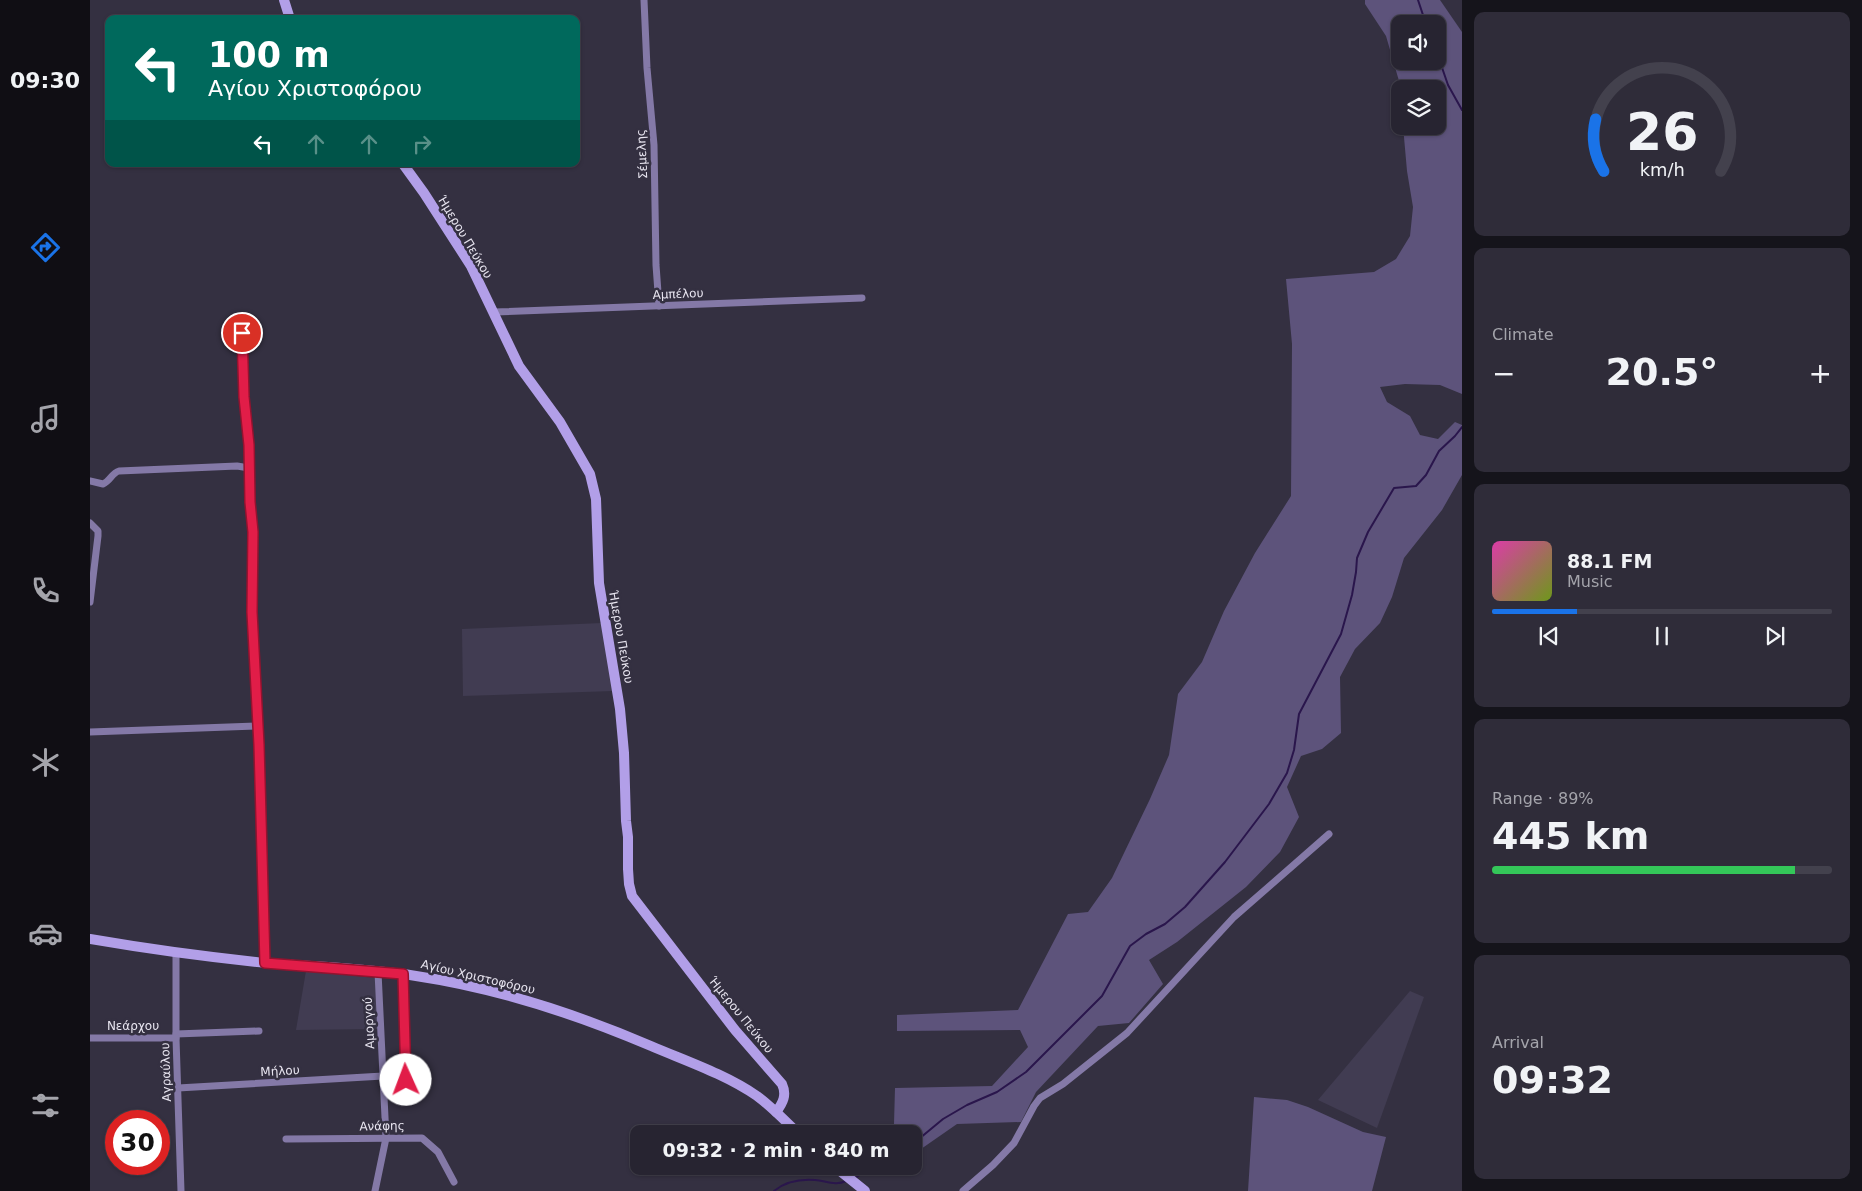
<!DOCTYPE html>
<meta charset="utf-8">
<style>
body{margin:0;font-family:"DejaVu Sans",sans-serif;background:#2f2c39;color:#f1f3f6;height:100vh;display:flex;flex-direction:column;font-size:19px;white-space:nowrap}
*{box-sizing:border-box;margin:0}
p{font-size:16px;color:#a4a4ab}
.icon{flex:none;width:28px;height:28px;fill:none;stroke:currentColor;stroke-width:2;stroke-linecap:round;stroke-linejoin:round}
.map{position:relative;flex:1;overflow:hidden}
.side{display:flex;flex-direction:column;gap:12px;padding:12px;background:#15141b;width:400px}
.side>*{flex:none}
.top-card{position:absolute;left:15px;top:15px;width:475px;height:152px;border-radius:10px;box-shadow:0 1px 4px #0004,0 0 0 1px #43414d;background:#00695c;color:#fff;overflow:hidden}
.controls{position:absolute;left:1301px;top:15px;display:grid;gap:10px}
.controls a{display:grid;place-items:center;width:55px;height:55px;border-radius:10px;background:#272431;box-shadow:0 1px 4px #0004,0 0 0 1px #43414d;font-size:25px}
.speed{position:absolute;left:15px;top:1110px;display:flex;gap:10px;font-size:25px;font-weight:700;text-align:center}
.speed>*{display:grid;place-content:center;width:65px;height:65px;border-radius:50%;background:#272431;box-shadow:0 1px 4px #0004,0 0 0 1px #43414d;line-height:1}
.speed .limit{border:8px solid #d22;background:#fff;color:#111}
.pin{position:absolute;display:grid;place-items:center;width:42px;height:42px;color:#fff;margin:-21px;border:2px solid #fff;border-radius:50%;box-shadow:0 1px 5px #0007}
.me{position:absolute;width:55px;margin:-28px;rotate:358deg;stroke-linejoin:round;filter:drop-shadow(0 0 4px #0008)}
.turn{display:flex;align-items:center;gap:18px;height:105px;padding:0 20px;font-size:22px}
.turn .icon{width:65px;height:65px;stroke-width:2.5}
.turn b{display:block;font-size:35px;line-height:42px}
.lanes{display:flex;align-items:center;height:48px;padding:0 20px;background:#0003;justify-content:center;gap:25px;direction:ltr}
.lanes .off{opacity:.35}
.big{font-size:38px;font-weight:600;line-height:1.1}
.side .tile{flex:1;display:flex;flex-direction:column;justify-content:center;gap:8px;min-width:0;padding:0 18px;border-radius:10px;background:#2f2c39}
.side .dial{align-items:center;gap:0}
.dial svg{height:130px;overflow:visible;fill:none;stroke:#43414d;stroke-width:7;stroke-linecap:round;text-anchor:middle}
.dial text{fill:#f1f3f6;stroke:none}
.song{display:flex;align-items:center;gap:15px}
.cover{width:60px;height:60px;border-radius:8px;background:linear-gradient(135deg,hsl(320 70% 55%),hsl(80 70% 35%))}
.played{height:5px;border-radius:2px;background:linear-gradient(90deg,#1a73e8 25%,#43414d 25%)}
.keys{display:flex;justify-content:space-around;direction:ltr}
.heat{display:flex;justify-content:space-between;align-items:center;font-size:28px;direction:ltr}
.charge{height:8px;border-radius:4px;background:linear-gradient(90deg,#34c759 89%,#43414d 0)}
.trip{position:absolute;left:540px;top:1125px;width:292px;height:50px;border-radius:10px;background:#272431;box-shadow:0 1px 4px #0004,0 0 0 1px #43414d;font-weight:600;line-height:50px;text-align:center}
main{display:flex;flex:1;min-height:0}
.tabs{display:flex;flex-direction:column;width:90px;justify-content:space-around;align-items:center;background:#100e14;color:#a4a4ab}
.tabs .icon{width:35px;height:35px}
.tabs .active{color:#1a73e8}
.tabs b{font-size:22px;color:#f1f3f6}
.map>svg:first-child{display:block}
</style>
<main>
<nav class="tabs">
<b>09:30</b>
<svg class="icon active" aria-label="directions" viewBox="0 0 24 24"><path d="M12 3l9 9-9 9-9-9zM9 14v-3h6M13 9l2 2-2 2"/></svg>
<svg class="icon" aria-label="music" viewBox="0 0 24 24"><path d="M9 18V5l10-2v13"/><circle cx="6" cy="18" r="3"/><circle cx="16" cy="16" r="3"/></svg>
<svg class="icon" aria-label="phone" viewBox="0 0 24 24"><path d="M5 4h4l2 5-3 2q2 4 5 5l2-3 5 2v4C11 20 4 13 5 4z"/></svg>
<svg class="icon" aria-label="climate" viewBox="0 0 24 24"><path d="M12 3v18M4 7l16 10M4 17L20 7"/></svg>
<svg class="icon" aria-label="car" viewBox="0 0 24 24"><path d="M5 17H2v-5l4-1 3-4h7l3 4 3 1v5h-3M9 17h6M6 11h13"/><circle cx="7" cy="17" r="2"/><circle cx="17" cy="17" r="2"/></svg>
<svg class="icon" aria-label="filters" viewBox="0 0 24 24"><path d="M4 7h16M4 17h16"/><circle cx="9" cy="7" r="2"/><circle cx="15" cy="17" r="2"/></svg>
</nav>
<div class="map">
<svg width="1372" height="1191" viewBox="0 0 1372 1191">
<rect width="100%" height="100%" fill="#343041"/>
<g fill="#413c52">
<path d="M512 623 523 691 373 696 372 629Z"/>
<path d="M216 971 286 978 288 1029 206 1030Z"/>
<path d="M1320 991 1334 997 1287 1128 1228 1100Z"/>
</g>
<g fill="#5d537b" fill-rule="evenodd">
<path d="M1275 0H1350L1372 32V394L1350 385 1315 384 1290 387 1297 402 1320 416 1330 435 1348 439 1365 422 1372 425V475L1352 510 1314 558 1302 597 1290 623 1265 649 1250 677 1251 733 1232 749 1211 756 1197 787 1209 817 1190 852 1156 887 1087 942 1059 960 1073 984 1039 1023 1008 1026 946 1092 931 1122 867 1124 831 1149 824 1142V1134H814L804 1124 805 1088 902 1086 938 1047 930 1030 807 1031V1015L928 1010 978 914 998 912 1022 878 1060 799 1079 755 1088 694 1112 662 1134 611 1165 553 1201 496 1202 344 1196 279 1284 272 1306 259 1320 236 1323 207 1317 171 1313 126H1348V89H1310V92L1309 81 1296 36 1275 4ZM1310 24H1348V61H1310Z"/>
<path d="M1164 1097 1197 1100 1218 1107 1273 1132 1296 1137 1282 1191H1158Z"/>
</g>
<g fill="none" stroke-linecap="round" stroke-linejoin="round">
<g stroke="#2a164c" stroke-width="2">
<path d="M1328 0 1336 24"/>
<path d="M1348 56 1358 85 1372 110"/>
<path d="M824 1143 853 1119 877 1105 907 1092 936 1072 1012 996 1040 946 1056 934 1075 924 1095 907 1135 862 1179 804 1197 773 1204 750 1209 714 1251 634 1262 595 1266 572 1267 558 1278 532 1304 488 1326 486 1336 475 1349 451 1365 436 1372 427"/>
<path d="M765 1178 784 1166"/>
<path d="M684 1191C695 1182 711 1179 725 1180 736 1181 746 1186 756 1181"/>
</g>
<g stroke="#8479a7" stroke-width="7">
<path d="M554 0 557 68 564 145 566 265 569 306"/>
<path d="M404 312 772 298"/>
<path d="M151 319 154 397 159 445V502L163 532 162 612 169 745 175 963"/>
<path d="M0 481 13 484C20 481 22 473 29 471L147 466 159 468"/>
<path d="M0 523 8 531V536L0 602"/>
<path d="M0 732 168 726"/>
<path d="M86 953V1038L91 1191"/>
<path d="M313 974 316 1080"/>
<path d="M86 1034 169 1031"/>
<path d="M0 1038H86"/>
<path d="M88 1088 293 1076"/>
<path d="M196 1139 332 1138 348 1152 364 1182"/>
<path d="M285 1191 296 1138 288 972"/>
<path d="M873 1191 903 1165 924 1143 944 1106 950 1098 973 1084 1037 1033 1144 917 1239 834"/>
</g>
<g stroke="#b29fe8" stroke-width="10">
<path d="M194 0 200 19"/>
<path d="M313 164 334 193 381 266 429 366 470 422 500 474 506 499 509 583 530 709 534 753 536 821 538 837V869L539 884 542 896 645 1030 692 1084C697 1095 693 1103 686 1112"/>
<path d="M0 939C58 949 117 957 176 963 226 967 277 968 326 976 407 988 486 1014 561 1046 596 1061 635 1074 667 1096 682 1107 695 1121 709 1134"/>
<path d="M744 1166 775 1191"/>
</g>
</g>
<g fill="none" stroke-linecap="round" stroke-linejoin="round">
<defs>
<path id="route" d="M152 333 154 397 159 445 160 502 163 532 162 612 169 745 175 963 313 974 316 1080"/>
</defs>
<use href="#route" stroke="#92132f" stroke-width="12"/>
<use href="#route" stroke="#e11d48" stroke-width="9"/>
</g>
<g text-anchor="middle" stroke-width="5" stroke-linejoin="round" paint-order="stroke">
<g font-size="12" fill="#e8e5f0" stroke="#343041">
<text transform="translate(552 154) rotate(-93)" y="4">Σέμελης</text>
<text transform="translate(375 237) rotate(59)" y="4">Ήμερου Πεύκου</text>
<text transform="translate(588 294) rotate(-2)" y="4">Αμπέλου</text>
<text transform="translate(531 637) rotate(80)" y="4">Ήμερου Πεύκου</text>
<text transform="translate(388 977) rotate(13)" y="4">Αγίου Χριστοφόρου</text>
<text transform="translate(651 1015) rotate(51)" y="4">Ήμερου Πεύκου</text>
<text transform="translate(279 1023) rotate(-93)" y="4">Αμοργού</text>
<text x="43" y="1030">Νεάρχου</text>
<text transform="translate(190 1071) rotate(-3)" y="4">Μήλου</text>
<text transform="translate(76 1072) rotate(-92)" y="4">Αγραύλου</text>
<text transform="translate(292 1126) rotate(-1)" y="4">Ανάφης</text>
</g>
</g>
</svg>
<div class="controls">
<a><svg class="icon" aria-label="sound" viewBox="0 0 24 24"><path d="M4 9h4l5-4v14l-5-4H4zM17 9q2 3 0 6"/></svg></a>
<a><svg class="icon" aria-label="layers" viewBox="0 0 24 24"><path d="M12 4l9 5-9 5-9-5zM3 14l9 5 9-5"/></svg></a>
</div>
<div class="speed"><div class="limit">30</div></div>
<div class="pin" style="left:152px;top:333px;background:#d93025"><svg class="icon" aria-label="arrive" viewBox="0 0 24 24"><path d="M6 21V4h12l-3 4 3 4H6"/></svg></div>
<svg class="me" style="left:316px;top:1080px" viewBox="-20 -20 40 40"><circle r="19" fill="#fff"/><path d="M0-13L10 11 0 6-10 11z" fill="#e11d48"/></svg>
<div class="trip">09:32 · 2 min · 840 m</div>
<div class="top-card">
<div class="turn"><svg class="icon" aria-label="left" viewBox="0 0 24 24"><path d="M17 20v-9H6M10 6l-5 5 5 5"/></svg><div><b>100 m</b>Αγίου Χριστοφόρου</div></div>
<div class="lanes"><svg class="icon" aria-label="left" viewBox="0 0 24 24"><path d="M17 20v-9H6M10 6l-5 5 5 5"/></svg><svg class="icon off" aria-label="ahead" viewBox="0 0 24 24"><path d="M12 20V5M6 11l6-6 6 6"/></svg><svg class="icon off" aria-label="ahead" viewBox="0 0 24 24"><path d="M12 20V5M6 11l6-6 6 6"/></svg><svg class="icon off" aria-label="right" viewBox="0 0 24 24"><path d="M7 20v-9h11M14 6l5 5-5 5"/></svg></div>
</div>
</div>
<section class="side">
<div class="tile dial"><svg viewBox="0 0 100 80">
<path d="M14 69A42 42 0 1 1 86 69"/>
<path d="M14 69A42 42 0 0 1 9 37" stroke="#1a73e8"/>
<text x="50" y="56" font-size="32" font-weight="700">26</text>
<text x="50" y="72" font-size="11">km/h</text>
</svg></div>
<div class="tile"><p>Climate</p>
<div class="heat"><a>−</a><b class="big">20.5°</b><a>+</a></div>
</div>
<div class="tile">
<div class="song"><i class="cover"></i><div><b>88.1 FM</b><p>Music</p></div></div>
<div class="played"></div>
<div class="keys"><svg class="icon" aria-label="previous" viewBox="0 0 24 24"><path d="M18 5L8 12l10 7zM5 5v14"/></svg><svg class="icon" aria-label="pause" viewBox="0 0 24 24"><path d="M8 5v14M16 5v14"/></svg><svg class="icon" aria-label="next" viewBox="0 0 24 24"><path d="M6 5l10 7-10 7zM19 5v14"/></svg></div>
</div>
<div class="tile"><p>Range · 89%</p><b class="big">445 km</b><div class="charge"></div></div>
<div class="tile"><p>Arrival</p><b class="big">09:32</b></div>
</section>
</main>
